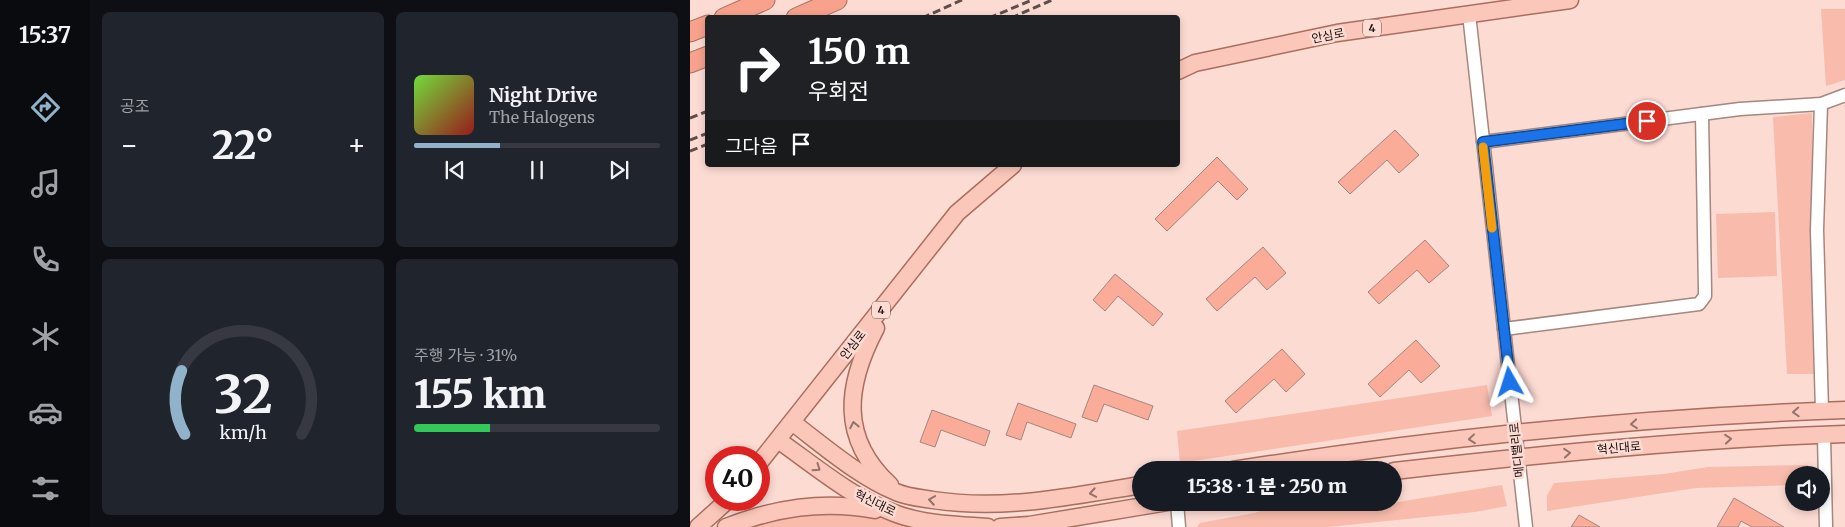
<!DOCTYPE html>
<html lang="ko">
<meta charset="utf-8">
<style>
body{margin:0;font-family:Merriweather,"Noto Sans KR",serif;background:#20242c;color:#f1f3f6;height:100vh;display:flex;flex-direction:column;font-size:19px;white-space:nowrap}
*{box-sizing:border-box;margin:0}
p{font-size:16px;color:#9ea1a6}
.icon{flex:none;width:28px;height:28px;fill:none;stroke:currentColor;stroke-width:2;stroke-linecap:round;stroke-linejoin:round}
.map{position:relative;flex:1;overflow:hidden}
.drawer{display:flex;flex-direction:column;gap:12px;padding:12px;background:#0d0f14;width:600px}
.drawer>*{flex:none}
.hud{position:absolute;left:15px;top:15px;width:475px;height:152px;border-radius:5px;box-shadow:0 2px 8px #0003;background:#202124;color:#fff;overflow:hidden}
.tools{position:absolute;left:1095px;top:466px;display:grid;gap:10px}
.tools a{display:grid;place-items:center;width:45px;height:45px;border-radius:50%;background:#171b24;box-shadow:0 2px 8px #0003;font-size:25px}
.speed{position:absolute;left:15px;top:446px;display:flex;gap:10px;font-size:25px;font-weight:700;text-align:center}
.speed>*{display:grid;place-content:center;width:65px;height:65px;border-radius:50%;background:#171b24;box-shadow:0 2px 8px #0003;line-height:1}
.speed .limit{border:8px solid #d22;background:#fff;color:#111}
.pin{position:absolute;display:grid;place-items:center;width:42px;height:42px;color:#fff;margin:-21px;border:2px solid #fff;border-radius:50%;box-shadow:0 1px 5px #0007}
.me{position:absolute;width:55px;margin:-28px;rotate:354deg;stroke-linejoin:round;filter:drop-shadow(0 0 4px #0008)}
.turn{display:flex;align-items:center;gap:18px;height:105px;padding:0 20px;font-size:22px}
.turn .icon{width:65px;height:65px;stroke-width:2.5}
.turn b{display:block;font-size:35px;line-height:42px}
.then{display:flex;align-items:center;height:48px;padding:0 20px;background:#0003;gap:10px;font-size:19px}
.big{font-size:38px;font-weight:800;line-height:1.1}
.drawer .widget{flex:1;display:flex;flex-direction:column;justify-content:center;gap:8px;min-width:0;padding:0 18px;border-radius:8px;background:#20242c}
.drawer .dial{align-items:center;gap:0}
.dial svg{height:130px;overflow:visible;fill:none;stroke:#363941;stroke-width:7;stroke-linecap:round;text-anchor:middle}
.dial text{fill:#f1f3f6;stroke:none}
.song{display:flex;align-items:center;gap:15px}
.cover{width:60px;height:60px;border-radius:8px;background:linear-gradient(135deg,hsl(100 70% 55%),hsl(0 70% 35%))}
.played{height:5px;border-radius:2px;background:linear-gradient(90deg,#90b2cb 35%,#363941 35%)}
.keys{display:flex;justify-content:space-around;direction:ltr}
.heat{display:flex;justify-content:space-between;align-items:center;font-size:28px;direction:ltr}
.charge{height:8px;border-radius:4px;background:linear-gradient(90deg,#34c759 31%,#363941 0)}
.drawer .tiles{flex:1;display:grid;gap:12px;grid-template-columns:repeat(2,1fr)}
.trip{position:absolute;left:442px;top:461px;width:270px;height:50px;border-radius:25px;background:#171b24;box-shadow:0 2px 8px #0003;font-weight:800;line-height:50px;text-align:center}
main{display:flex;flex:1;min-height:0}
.tab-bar{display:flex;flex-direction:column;width:90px;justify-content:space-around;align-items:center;background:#090b0e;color:#9ea1a6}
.tab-bar .icon{width:35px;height:35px}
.tab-bar .active{color:#90b2cb}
.tab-bar b{font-size:22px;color:#f1f3f6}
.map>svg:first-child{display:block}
</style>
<main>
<nav class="tab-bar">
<b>15:37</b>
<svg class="icon active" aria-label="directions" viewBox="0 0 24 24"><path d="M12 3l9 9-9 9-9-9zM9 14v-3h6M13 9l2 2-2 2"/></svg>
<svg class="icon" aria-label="music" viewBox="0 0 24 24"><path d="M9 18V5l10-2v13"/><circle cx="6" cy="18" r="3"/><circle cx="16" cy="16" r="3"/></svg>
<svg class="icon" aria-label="phone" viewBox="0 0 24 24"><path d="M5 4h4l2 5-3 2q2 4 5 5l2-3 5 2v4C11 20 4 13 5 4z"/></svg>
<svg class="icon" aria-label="climate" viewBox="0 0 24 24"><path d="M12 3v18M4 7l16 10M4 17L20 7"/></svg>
<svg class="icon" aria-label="car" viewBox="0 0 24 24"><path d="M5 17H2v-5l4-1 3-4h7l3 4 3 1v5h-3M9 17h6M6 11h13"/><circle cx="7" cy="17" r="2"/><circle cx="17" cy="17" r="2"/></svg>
<svg class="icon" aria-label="filters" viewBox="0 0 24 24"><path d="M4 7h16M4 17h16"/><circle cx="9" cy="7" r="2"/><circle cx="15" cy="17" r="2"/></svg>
</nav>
<section class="drawer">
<div class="tiles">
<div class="widget"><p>공조</p>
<div class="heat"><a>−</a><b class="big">22°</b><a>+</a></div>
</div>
<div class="widget">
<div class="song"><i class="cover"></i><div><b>Night Drive</b><p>The Halogens</p></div></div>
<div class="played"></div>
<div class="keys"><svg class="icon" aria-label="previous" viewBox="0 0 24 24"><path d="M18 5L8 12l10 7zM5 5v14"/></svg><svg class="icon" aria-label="pause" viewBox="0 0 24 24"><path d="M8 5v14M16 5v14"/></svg><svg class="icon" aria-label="next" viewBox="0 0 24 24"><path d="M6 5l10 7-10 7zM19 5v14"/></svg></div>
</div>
<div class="widget dial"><svg viewBox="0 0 100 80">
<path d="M14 69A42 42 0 1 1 86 69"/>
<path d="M14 69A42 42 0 0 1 12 30" stroke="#90b2cb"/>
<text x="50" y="56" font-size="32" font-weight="700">32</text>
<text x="50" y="72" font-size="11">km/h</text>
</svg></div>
<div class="widget"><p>주행 가능 · 31%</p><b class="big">155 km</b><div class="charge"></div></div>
</div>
</section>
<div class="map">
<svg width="1155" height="527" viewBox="0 0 1155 527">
<rect width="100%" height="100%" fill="#fcdbd3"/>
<g fill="#f8bbac">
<path d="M1131 9H1155V80L1136 86Z"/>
<path d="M1122 113 1125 374H1097L1083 117Z"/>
<path d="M1085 212 1087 276 1028 278 1026 214Z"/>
<path d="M797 385 802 416 490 463 487 431Z"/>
<path d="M1118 465 1120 475H1104V485L1006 488 857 511V496L864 483 974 474 1018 467Z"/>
<path d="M812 485 817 506 785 512 638 527H507L510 523 564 513 598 503 696 504Z"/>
<path d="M122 504 298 527H38Z"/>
</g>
<g fill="#fbac98" stroke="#a4867e">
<path d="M705 130 729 155 709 173 697 160 660 194 648 182Z"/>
<path d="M527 157 558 189 547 200 528 181 477 231 465 219Z"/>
<path d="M735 240 759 266 739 283 727 270 689 304 678 292Z"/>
<path d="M573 247 596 273 577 290 565 277 527 311 516 299Z"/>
<path d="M425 274 473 314 463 326 428 296 415 311 403 300Z"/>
<path d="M726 340 750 366 731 383 719 370 690 397 678 384Z"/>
<path d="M592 349 615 374 596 392 584 379 546 413 535 401Z"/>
<path d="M404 385 463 406 458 420 414 404 407 422 392 417Z"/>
<path d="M328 403 386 424 381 438 337 422 331 440 316 435Z"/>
<path d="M242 410 300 431 295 446 251 430 245 447 230 442Z"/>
<path d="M1044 498 1094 527H1062L1051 521 1048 527H1027Z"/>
<path d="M889 515 910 527H881Z"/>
</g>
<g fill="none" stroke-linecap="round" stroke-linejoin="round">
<defs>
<g id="minor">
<path d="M779 14 836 527"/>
<path d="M1131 104 1127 230 1132 411"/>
<path d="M793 142 1050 109 1131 104 1155 95"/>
<path d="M814 329 1009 304 1015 296V291L1012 114"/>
<path d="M1134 435 1136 527"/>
<path d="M487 502 489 527"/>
</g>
<g id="major">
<path d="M488 71 505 63 647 33 880 0"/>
<path d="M186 328C156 385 149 438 200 485"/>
<path d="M102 422C135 447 168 476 206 492 217 497 231 498 243 500 314 511 382 496 451 485"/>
<path d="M88 440C125 466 161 497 204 513 232 524 268 525 298 527"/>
<path d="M69 463 267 213 323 165"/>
<path d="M543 470C745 438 951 417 1155 410"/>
<path d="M704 471C854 454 1004 439 1155 434"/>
<path d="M8 527 38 500"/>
<path d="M36 527C85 508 133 500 185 510"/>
<path d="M310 527 339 525 478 502"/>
</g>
<g id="highway">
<path d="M34 18 75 0"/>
<path d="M106 18 147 0"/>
<path d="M0 32 18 25"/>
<path d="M0 63 18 56"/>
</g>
</defs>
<use href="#minor" stroke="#a4877f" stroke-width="15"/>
<use href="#major" stroke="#a96e5e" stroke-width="19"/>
<use href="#highway" stroke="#a96e5e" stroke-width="21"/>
<use href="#minor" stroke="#fff" stroke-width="12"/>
<use href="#major" stroke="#fbc7ba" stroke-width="16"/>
<use href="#highway" stroke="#f8a28c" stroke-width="19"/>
<g stroke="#5f4e49" stroke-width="3" stroke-dasharray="8 4" stroke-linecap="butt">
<path d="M232 18 272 0"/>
<path d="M299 18 342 0"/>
<path d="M321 18 362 0"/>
<path d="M0 118 18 111"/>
<path d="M0 140 18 133"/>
<path d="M0 151 18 144"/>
</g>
</g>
<defs><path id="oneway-chevron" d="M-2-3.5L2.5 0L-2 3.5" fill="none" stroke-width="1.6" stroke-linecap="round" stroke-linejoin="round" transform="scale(1.25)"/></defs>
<g stroke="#94736b">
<use href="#oneway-chevron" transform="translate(1106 412) rotate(177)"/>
<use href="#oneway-chevron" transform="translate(944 424) rotate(175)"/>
<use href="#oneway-chevron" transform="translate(164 425) rotate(-101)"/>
<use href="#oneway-chevron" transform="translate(782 439) rotate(174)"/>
<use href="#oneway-chevron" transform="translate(1038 439) rotate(-5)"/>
<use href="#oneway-chevron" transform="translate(877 453) rotate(-5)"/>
<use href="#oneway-chevron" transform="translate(127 468) rotate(35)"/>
<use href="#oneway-chevron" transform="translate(403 493) rotate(170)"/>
<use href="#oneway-chevron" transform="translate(242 500) rotate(-171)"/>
</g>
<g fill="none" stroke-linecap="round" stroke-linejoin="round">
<defs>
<path id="route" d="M820 382 793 142 957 121"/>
</defs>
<use href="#route" stroke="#114b97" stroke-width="12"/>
<use href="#route" stroke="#1a73e8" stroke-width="9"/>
<path stroke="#f59e0b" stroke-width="9" d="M793 147 802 228"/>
</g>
<g text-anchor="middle" stroke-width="5" stroke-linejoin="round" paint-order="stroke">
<g fill="#fcdbd3" stroke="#5c4b46" stroke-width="1">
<rect x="673" y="19.5" width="18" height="17" rx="4"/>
<rect x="182" y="301.5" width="18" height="17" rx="4"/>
</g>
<g font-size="11" font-weight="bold" fill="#170d0a">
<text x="682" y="32">4</text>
<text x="191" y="314">4</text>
</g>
<g font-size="12" fill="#170d0a" stroke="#fcdbd3">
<text transform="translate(638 36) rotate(-11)" y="4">안심로</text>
<text transform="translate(163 345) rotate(-52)" y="4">안심로</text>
<text transform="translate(929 448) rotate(-5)" y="4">혁신대로</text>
<text transform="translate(827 450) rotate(-96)" y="4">메디밸리로</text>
<text transform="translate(185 503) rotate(26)" y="4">혁신대로</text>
</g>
</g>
</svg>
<div class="tools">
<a><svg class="icon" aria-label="sound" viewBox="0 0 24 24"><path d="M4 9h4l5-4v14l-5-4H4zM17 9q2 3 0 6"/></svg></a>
</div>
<div class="speed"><div class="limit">40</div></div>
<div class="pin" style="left:957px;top:121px;background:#d93025"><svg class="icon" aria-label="arrive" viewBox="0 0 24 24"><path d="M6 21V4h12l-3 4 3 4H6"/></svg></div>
<svg class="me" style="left:820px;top:382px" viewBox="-20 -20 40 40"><path d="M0-17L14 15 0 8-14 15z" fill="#1a73e8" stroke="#fff" stroke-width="4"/></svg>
<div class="trip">15:38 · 1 분 · 250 m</div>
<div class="hud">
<div class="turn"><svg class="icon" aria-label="right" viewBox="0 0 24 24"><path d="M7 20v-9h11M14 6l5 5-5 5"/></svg><div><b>150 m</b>우회전</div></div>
<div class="then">그다음<svg class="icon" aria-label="arrive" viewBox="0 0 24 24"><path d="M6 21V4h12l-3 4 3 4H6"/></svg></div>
</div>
</div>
</main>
